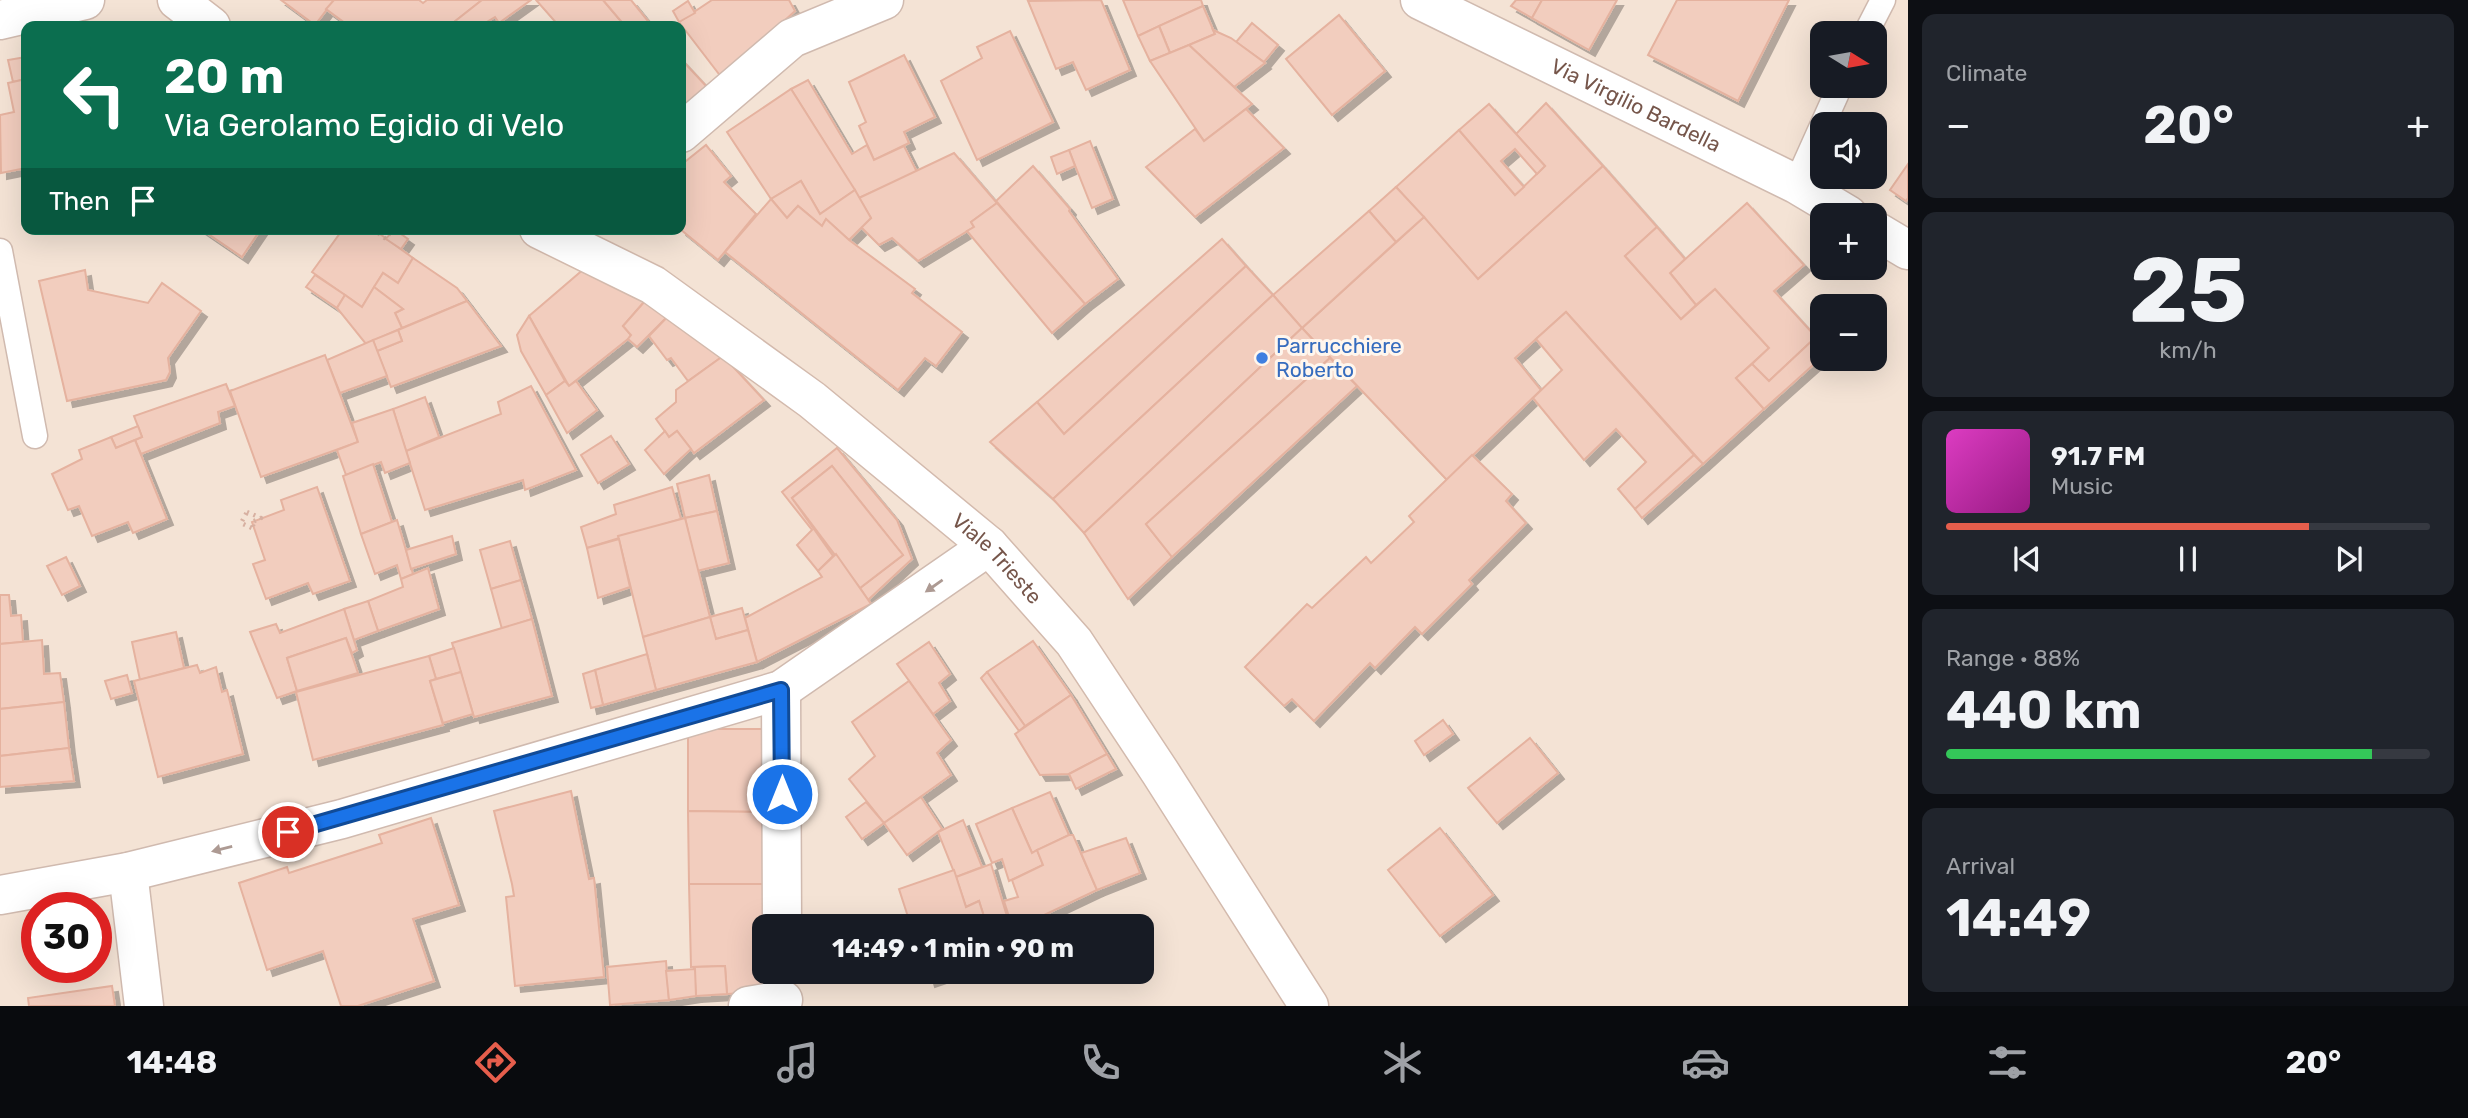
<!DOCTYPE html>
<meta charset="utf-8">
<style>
body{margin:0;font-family:Rubik,sans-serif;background:#20242c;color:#f1f3f6;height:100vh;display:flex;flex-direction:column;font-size:26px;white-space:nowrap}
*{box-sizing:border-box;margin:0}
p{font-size:23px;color:#9ea1a6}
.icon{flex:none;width:38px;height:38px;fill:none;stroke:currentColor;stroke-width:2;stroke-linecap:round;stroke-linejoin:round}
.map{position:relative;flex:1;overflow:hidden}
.drawer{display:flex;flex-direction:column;gap:14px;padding:14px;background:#0d0f14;width:560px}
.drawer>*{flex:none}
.hud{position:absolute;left:21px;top:21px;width:665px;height:214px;border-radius:14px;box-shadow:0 7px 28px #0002;background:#0b6e4f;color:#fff;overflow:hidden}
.needle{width:46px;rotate:101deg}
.tools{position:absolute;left:1810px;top:21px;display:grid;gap:14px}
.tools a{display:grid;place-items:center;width:77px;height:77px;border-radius:14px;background:#171b24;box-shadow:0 7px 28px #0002;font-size:35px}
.speed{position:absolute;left:21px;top:892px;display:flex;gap:14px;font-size:35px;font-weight:700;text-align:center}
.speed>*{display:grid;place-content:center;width:91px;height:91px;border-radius:50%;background:#171b24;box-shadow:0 7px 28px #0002;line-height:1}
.speed .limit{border:10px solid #d22;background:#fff;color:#111}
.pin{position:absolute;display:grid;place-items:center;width:60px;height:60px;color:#fff;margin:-30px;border:4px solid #fff;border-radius:50%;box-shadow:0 2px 7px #0007}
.me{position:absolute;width:77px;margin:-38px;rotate:0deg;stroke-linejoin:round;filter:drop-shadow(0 0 5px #0008)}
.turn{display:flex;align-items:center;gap:24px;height:147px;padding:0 28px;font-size:32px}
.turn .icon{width:91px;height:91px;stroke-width:2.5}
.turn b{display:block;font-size:49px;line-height:60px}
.then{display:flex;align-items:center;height:66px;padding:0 28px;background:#0003;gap:14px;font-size:26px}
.big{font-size:52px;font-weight:700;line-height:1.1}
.drawer .widget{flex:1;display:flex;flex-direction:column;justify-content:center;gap:10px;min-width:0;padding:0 24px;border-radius:14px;background:#20242c}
.drawer .dial{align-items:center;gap:0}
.dial b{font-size:91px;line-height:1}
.song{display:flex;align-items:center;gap:21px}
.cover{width:84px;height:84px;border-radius:10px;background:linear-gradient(135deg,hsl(310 70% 55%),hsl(310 70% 35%))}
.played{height:7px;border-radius:4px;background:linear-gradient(90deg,#e65e4c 75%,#363941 75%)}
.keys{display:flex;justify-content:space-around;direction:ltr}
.heat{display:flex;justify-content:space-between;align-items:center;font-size:38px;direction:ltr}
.charge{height:10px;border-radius:5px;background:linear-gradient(90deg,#34c759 88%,#363941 0)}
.trip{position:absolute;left:752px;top:914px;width:402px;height:70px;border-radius:14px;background:#171b24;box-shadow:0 7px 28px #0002;font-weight:700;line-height:70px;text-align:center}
.tabs{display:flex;height:112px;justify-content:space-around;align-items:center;background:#090b0e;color:#9ea1a6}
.tabs .icon{width:49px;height:49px}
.tabs .selected{color:#e65e4c}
.tabs b{font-size:32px;color:#f1f3f6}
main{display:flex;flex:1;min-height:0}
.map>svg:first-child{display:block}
</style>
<main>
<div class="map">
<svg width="1908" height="1006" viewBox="0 0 1908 1006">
<defs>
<filter id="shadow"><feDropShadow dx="6" dy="6" stdDeviation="0" flood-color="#0004"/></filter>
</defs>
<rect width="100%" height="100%" fill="#fcf2e7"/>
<path fill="#f4e3d5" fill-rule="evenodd" d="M0 0H1908V1006H0ZM26 26H681V229H26ZM1822 33H1874V86H1822ZM1822 124H1874V177H1822ZM1822 215H1874V268H1822ZM1822 306H1874V359H1822ZM37 908H96V968H37ZM765 926H1143V971H765Z"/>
<g fill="#f2cdbe" stroke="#e5b29f" stroke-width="2" filter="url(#shadow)">
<path d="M281 0H334L315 25Z"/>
<path d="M334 0H419L423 3 427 0H482L449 26H349L326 9Z"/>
<path d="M482 0H531L499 23 495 17 480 26H449Z"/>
<path d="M536 0H603L625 26H559Z"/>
<path d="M603 0H631L652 26H625Z"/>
<path d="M712 0H789L795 11 722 78 679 22Z"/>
<path d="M1101 0 1130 70 1086 90 1073 62 1056 69 1028 1Z"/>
<path d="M1123 0H1201L1203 6 1138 36Z"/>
<path d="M1516 0H1542L1532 18 1511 6Z"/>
<path d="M1542 0H1617L1589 50 1532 18Z"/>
<path d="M1677 0H1789L1738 101 1648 55Z"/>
<path d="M688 1 695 13 679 22 673 11Z"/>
<path d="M1203 6 1215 34 1170 53 1159 26Z"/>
<path d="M1339 15 1385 71 1332 115 1286 59Z"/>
<path d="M1252 23 1278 45 1264 62 1236 42Z"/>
<path d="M1159 26 1170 53 1150 61 1138 36Z"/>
<path d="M1213 30 1231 38 1265 63 1234 87 1189 45 1215 34Z"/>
<path d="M1010 31 1053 122 977 160 941 81 982 58 977 47Z"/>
<path d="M1189 45 1252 104 1204 141 1150 61Z"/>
<path d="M904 55 935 117 904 132 909 143 874 160 859 126 866 122 849 82Z"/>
<path d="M26 57V79L13 82 8 60Z"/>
<path d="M681 59 707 87 681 110Z"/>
<path d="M26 79V168L1 173 0 115 14 112 8 83Z"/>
<path d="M808 80 852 154 867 145 874 160 904 146 917 172 859 198 791 89Z"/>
<path d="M791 89 855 190 820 214 801 181 771 199 727 132Z"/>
<path d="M1546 103 1603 166 1478 279 1396 187 1459 130 1515 195 1545 166 1516 134Z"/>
<path d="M1489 104 1545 166 1537 174 1515 149 1501 161 1524 187 1515 195 1459 130Z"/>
<path d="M1246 109 1284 148 1195 217 1146 167 1195 129 1204 141Z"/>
<path d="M1090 141 1113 199 1092 208 1069 150Z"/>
<path d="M706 145 731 176 724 182 756 214 718 260 680 229 681 165Z"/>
<path d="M1069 150 1075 166 1057 174 1051 157Z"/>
<path d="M954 153 997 203 971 222 974 227 918 261 892 238 879 245 861 227 871 218 859 198Z"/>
<path d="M1908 164V198L1906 201 1890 190Z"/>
<path d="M1033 166 1070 209 1069 211 1118 279 1085 304 996 201Z"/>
<path d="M1603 166 1657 227 1625 256 1681 319 1715 289 1769 348 1736 378 1764 409 1703 464 1566 312 1515 358 1541 390 1447 480 1302 328 1424 217 1478 279Z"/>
<path d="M801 181 820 214 855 190 871 218 849 240 826 219 822 226 798 206 787 218 771 199Z"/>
<path d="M1396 187 1424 217 1396 242 1369 211Z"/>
<path d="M771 199 787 218 798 206 822 226 826 219 849 240 915 289 912 293 962 332 936 366 925 358 898 390 725 252Z"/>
<path d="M997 203 1085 304 1052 333 967 231 974 227 971 222Z"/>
<path d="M1747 203 1804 265 1774 291 1816 337 1769 381 1752 364 1769 348 1715 289 1696 305 1670 273Z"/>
<path d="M1369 211 1396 242 1302 328 1273 295Z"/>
<path d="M1657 227 1685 259 1670 273 1696 305 1681 319 1625 256Z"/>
<path d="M201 229H261L242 257Z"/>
<path d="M343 229H373L413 258 398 283 383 273 362 307 312 272Z"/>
<path d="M394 229 408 239 401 249 386 239Z"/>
<path d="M1222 239 1246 266 1064 434 1037 402Z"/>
<path d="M413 258 457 288 467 301 402 328 395 313 403 309 374 287 383 273 398 283Z"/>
<path d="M1246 266 1273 295 1053 499 990 442 1037 402 1064 434Z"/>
<path d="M585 268 645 301 623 326 631 335 628 339 569 386 529 316Z"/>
<path d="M85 270 88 290 148 303 162 283 201 311 168 358 170 372 166 380 67 401 39 281Z"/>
<path d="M315 275 345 295 337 308 306 287Z"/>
<path d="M374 287 403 309 395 313 402 328 366 344 337 308 345 295 362 307Z"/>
<path d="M1273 295 1302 328 1084 533 1053 499Z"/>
<path d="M467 301 501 346 391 387 377 351 402 341 398 330Z"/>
<path d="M645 301 675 309 637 347 628 339 631 335 623 326Z"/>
<path d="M675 309 723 356 688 381 671 358 667 360 649 336Z"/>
<path d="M1566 312 1694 455 1635 509 1618 489 1646 462 1616 429 1584 460 1533 398 1562 370 1536 339Z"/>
<path d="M529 316 565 381 546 395 521 351 517 335Z"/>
<path d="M1302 328 1330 358 1146 524 1172 557 1128 599 1084 533Z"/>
<path d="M398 330 402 341 377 351 373 340Z"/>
<path d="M1816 337 1822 344V357L1764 409 1736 378 1752 364 1769 381Z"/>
<path d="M373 340 387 376 340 393 327 360Z"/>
<path d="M325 355 358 442 261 477 230 391Z"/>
<path d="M723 356 764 400 694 453 677 431 669 437 656 419 676 402V390Z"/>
<path d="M1330 358 1357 386 1172 557 1146 524Z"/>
<path d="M565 381 569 386 576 381 597 410 567 433 546 395Z"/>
<path d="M226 384 235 406 218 412 220 423 141 454 135 440 142 437 134 416Z"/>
<path d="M531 386 576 470 525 490 523 480 425 510 406 451 501 414 498 402Z"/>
<path d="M425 397 439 437 406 451 393 409Z"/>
<path d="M393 409 410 463 385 473 381 462 346 475 337 450 358 442 352 423Z"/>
<path d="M138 426 142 437 116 448 111 437Z"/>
<path d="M665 431 669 437 677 431 691 449 664 474 645 450Z"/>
<path d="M611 436 629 464 598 483 581 455Z"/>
<path d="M111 437 116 448 135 440 167 519 133 533 128 522 92 536 79 506 68 510 52 474 82 459 79 450Z"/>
<path d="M837 448 897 520 912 559 868 600 860 588 903 555 832 466 792 498 833 556 818 571 797 545 812 530 782 492Z"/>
<path d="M1472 455 1512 494 1506 501 1526 523 1469 580 1472 584 1422 634 1415 627 1375 668 1370 663 1314 721 1292 699 1284 706 1245 667 1307 604 1312 608 1366 557 1371 563 1414 522 1409 516Z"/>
<path d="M1694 455 1703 464 1642 518 1635 509Z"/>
<path d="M373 464 392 522 361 534 343 476Z"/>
<path d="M832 466 903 555 860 588 792 498Z"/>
<path d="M709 475 717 511 685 518 677 484Z"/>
<path d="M317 487 350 581 313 594 308 583 266 599 253 564 265 560 252 522 284 510 281 500Z"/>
<path d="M672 487 681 519 587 548 581 527 616 514 614 505Z"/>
<path d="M717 511 729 563 697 571 685 518Z"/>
<path d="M685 518 710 617 643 637 618 536Z"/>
<path d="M397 520 413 574 401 579 397 565 375 574 361 534Z"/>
<path d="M452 536 456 554 411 569 406 550Z"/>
<path d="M619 539 630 587 598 598 587 548Z"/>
<path d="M510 541 521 580 491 589 480 550Z"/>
<path d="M836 554 871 604 757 662 745 618 822 577 818 571Z"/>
<path d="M66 557 80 586 62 595 47 566Z"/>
<path d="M428 568 439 609 378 631 368 601 403 587 401 579Z"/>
<path d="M521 580 532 619 502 629 491 589Z"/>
<path d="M0 595H9L11 616 21 615 23 642 0 644Z"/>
<path d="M368 601 378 631 354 640 344 609Z"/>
<path d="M742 608 748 630 716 639 710 617Z"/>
<path d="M344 609 357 650 352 653 346 638 287 658 297 691 277 698 250 632 276 624 280 633Z"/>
<path d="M710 617 716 639 748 630 757 662 656 690 643 637Z"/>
<path d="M532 619 552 696 474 717 452 643Z"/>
<path d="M176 632 184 668 140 680 132 642Z"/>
<path d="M346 638 358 673 297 691 287 658Z"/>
<path d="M42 640 44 674 60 673 64 702 0 709V644Z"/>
<path d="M1033 641 1071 695 1025 726 987 672Z"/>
<path d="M929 642 950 674 939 683 950 701 933 714 897 664Z"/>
<path d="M454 648 461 672 436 679 429 656Z"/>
<path d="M647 654 656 690 603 705 595 670Z"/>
<path d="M429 656 436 679 430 681 443 725 313 760 296 692Z"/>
<path d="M197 665 200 673 216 667 222 692 227 690 243 754 158 777 134 681Z"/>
<path d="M595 670 603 705 591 708 583 674Z"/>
<path d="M461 672 473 714 443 723 430 681Z"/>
<path d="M987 672 1025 726 1019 731 981 678Z"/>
<path d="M127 675 132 693 111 699 105 681Z"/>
<path d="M909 681 951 740 937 753 951 775 884 823 849 779 875 756 852 722Z"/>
<path d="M1071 695 1107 754 1069 774 1040 775 1015 734Z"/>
<path d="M64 702 69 748 0 756V709Z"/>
<path d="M1443 720 1453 734 1424 755 1415 741Z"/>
<path d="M688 729H769L770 812 688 811Z"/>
<path d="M1530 738 1558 773 1497 823 1468 788Z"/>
<path d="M69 748 74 781 0 787V756Z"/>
<path d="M1107 754 1116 769 1076 789 1069 774Z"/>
<path d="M571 791 589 879 594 878 604 977 515 986 506 897 514 896 512 884 494 811Z"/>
<path d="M1050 792 1069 835 1032 853 1012 808Z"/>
<path d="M921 797 942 829 907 855 884 823Z"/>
<path d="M866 802 884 823 862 839 846 817Z"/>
<path d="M1012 808 1032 853 1037 850 1043 865 1009 881 1002 859 992 863 976 824Z"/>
<path d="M688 811 770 812 771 884H689Z"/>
<path d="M431 818 459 905 413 919 434 981 358 1006H341L323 951 267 970 239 883 287 867 289 873 382 843 379 835Z"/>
<path d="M963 820 982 867 956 877 938 832Z"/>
<path d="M1440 828 1493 895 1440 936 1388 870Z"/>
<path d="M1069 835H1073L1097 890 1021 926H1012L1004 901 1018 897 1012 880 1043 865 1037 850Z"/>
<path d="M1126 838 1140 873 1097 890 1081 853Z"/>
<path d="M991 864 1006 913 1012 926H987L979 901 966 907 956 877Z"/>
<path d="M954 870 966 907 979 901 987 926H911L899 889Z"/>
<path d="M689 884H771L765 926V971H771V991L727 994 725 966 691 967Z"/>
<path d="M666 961 669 1000 610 1005 607 967Z"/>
<path d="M725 966 727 994 696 996 694 967Z"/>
<path d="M695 969 696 996 669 1000 666 971Z"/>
<path d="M926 971H958L929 981Z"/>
<path d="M112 986 115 1006H29L28 998Z"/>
</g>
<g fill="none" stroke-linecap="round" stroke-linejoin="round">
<defs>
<g id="service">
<path d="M1866 33 1883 0"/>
<path d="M1796 184 1840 86"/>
<path d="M0 251 35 436"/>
</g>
<g id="minor">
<path id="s1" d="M1420 0 1796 184 1848 215"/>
<path d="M0 20 85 0"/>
<path d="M681 133 792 38 884 0"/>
<path d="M1874 230 1908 250"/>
<path d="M781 690 782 926"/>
<path d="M128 872 144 1006"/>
<path d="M0 895 128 872 342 819 781 690 989 546"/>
<path d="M748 1006 783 1000"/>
</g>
<g id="secondary">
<path d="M177 0 211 26"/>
<path id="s2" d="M539 229 653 285 812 400 989 546 1074 642 1160 772 1309 1006"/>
</g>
</defs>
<use href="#service" stroke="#d0baaf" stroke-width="27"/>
<use href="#minor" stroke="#d0baaf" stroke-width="41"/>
<use href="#secondary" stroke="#d3baad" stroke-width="41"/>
<g stroke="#d7b0a1" stroke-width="4.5" stroke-dasharray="2 5" stroke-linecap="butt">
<path d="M373 229 386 239 392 229"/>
<path d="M247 512 261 518 252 522 254 529 241 523Z"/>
</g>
<use href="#service" stroke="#fff" stroke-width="24"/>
<use href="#minor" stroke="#fff" stroke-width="38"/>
<use href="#secondary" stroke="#fff" stroke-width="38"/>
</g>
<defs><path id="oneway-solid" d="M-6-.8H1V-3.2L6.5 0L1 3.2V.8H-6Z" transform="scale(1.75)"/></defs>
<g fill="#ad9a93">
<use href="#oneway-solid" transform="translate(934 586) rotate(145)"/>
<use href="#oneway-solid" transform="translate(222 849) rotate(166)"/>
</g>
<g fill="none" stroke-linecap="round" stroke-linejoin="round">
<defs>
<path id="route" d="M288 832 781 690 782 794"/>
</defs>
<use href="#route" stroke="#114b97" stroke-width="18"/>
<use href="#route" stroke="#1a73e8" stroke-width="12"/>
</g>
<circle fill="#3f7fe0" stroke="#fff6ed" stroke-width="2.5" cx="1262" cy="358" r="7"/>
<g text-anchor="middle" stroke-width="6" stroke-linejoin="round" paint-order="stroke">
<g font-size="21" fill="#76564b" stroke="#fff6ed">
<text dy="7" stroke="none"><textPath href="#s1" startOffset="240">Via Virgilio Bardella</textPath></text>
<text dy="7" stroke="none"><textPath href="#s2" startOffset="567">Viale Trieste</textPath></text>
</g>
<g font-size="21" fill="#366cbe" stroke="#fff6ed" text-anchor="start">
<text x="1276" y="353">Parrucchiere<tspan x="1276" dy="24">Roberto</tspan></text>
</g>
</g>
</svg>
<div class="tools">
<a><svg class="needle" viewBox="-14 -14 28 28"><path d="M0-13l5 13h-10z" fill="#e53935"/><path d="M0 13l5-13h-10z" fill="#9ea1a6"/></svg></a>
<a><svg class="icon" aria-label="sound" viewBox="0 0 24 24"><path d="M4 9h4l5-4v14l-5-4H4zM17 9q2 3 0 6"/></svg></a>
<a>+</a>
<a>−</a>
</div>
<div class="speed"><div class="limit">30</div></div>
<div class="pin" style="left:288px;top:832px;background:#d93025"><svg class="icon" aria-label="arrive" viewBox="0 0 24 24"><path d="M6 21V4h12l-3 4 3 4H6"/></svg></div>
<svg class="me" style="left:782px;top:794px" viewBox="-20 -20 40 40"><circle r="17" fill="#1a73e8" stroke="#fff" stroke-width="3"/><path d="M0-11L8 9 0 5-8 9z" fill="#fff"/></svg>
<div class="trip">14:49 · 1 min · 90 m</div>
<div class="hud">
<div class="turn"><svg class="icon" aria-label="left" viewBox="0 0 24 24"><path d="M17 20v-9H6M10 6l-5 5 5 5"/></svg><div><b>20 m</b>Via Gerolamo Egidio di Velo</div></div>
<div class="then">Then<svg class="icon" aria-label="arrive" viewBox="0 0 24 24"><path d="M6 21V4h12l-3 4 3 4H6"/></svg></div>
</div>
</div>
<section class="drawer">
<div class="widget"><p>Climate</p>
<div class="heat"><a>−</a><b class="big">20°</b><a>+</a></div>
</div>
<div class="widget dial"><b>25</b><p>km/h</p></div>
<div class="widget">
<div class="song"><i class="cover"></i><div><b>91.7 FM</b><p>Music</p></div></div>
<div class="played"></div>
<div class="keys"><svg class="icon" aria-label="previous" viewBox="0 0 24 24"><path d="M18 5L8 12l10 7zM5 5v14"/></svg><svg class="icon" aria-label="pause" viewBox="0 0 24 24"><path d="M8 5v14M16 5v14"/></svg><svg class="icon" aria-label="next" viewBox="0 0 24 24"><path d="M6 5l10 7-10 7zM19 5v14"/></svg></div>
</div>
<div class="widget"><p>Range · 88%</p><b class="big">440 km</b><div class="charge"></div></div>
<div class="widget"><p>Arrival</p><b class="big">14:49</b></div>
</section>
</main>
<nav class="tabs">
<b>14:48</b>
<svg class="icon selected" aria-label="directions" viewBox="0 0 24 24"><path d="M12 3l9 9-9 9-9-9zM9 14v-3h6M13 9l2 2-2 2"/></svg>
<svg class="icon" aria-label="music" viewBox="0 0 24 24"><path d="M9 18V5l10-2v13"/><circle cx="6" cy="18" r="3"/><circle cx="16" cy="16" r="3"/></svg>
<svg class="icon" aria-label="phone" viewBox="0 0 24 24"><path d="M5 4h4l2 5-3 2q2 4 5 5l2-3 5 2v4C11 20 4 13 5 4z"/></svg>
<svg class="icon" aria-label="climate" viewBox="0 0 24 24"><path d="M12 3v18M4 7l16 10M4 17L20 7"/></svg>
<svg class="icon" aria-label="car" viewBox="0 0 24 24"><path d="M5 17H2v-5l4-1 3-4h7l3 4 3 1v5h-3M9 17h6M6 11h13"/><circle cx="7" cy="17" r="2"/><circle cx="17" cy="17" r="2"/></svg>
<svg class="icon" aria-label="filters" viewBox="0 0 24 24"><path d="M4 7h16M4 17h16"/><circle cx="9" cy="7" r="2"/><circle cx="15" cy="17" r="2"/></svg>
<b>20°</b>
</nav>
